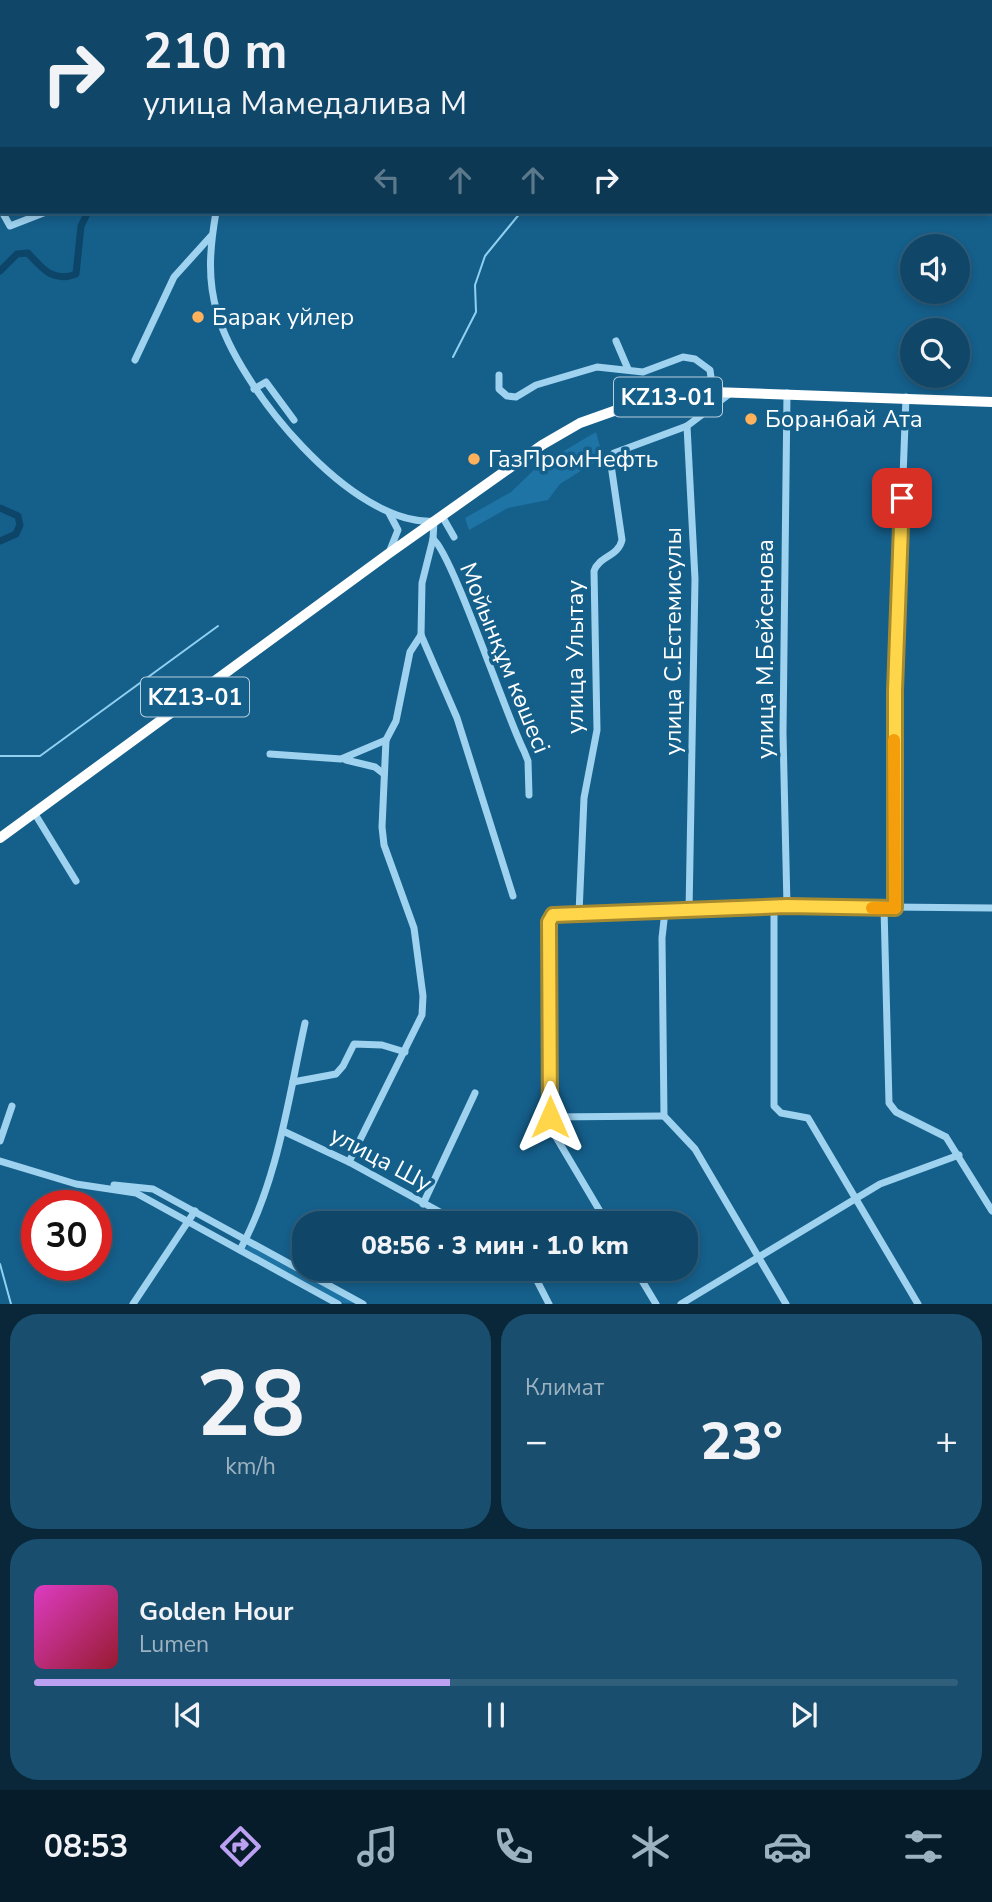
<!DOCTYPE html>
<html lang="ru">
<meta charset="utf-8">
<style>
body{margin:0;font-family:"Nunito Sans",sans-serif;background:#194e6e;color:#f1f3f6;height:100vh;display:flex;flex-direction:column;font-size:26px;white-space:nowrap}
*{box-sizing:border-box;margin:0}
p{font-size:23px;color:#9cb2c0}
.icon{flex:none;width:38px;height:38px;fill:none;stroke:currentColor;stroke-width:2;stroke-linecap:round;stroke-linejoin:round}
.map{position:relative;height:1304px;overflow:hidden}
.details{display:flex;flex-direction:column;gap:10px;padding:10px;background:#092739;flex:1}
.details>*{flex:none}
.top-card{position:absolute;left:0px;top:0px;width:992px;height:214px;box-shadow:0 4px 10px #0003,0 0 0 2px #305f7c;background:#104768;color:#f1f3f6;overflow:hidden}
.fabs{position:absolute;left:900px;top:234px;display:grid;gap:14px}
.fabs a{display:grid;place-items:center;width:70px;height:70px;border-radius:50%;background:#104768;box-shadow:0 4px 10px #0003,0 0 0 2px #305f7c;font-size:35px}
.speed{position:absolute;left:21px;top:1190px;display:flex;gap:14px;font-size:35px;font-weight:700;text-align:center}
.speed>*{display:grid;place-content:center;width:91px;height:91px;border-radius:50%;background:#104768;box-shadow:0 4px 10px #0003,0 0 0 2px #305f7c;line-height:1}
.speed .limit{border:10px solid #d22;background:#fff;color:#111}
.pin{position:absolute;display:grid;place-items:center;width:60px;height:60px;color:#fff;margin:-30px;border-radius:14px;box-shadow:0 4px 10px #0006}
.me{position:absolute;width:77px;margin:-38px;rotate:0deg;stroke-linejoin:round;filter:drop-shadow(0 0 5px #0008)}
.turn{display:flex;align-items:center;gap:24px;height:147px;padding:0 28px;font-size:32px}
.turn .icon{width:91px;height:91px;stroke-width:2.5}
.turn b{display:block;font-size:49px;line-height:60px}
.lanes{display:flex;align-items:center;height:66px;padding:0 28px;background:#0003;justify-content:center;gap:35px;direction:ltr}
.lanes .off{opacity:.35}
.big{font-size:52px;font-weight:800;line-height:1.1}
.details .tile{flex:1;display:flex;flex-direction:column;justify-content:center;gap:10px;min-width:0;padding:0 24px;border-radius:28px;background:#194e6e}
.details .dial{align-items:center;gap:0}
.dial b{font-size:91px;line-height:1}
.song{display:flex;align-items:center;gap:21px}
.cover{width:84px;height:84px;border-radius:10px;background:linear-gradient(135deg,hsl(310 70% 55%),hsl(350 70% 35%))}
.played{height:7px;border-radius:4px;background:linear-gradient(90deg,#bca0f2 45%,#305f7c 45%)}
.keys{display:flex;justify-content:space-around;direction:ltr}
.heat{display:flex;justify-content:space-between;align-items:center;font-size:38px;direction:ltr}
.details .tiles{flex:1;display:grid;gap:10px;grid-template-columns:1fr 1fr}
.tile:last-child{grid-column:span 2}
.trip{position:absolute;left:292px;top:1211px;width:406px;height:70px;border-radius:28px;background:#104768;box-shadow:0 4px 10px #0003,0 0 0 2px #305f7c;font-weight:800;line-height:70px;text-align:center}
.tabs{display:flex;height:112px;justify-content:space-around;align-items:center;background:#061c2a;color:#9cb2c0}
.tabs .icon{width:49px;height:49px}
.tabs .current{color:#bca0f2}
.tabs b{font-size:32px;color:#f1f3f6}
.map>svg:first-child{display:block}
</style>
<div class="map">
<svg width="992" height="1304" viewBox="0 0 992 1304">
<rect width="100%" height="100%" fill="#155f8b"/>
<g fill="#1d74a5">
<path d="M596 432 603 457 560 484 548 500 508 508 469 530 465 518 511 492 538 466Z"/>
<path d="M249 1244 355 1303H343L245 1249Z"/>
</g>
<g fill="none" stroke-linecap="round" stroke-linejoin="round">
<g stroke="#90d1f2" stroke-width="2">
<path d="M560 0V2"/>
<path d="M453 357 476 312 475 285 485 256 521 212"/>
<path d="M0 756H40L218 626"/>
<path d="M0 1264 11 1304"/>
</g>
<g stroke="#0d4568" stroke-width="7">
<path d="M159 2 160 0"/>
<path d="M0 271 17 254 28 253C43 269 53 283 76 274L81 226 88 212"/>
<path d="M0 508 18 516 20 525 16 534 0 541"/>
</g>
<g stroke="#9ed2ef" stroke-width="7">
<path d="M481 0V2"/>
<path d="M500 0 501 2"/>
<path d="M238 2V0"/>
<path d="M0 208 10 226 46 212"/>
<path d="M216 212C210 247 207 278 217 312 237 386 352 527 434 521L433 539 422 583 421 635 457 718 513 896"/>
<path d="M616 341 628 369"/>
<path d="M135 360 174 277 211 236"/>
<path d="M499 375V389L507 396 516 397 536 385 597 367 643 372 683 357 695 359 710 370 713 392"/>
<path d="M254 389 266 382 294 420"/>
<path d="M787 393 783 733 787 906"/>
<path d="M687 426 695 579 689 912"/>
<path d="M389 513 398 530 390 550"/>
<path d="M442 516 454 537"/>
<path d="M433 539C452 553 506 716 524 751L528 761 529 795"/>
<path d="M270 754 341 759 386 740"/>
<path d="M346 760 375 767 384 774"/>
<path d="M35 814 76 881"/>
<path d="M774 906V1106L781 1113 808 1118 918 1304"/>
<path d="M884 908 889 1103 896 1112 946 1137 992 1211"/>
<path d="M895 908V691L906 397"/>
<path d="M665 911 662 938 664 1116 695 1149 786 1304"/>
<path d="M579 913 584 798 597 730 594 571C599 556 618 557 622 540L610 458 614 453 687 426 732 392"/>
<path d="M293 1082 336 1074 343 1066 354 1044 382 1045 405 1052"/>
<path d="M550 1117 664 1116"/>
<path d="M283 1131 349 1162 460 1223"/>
<path d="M0 1141 12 1106"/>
<path d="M0 1161 76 1184 136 1193 338 1304"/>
<path d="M349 1162 422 1015 423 996 414 928 384 845 382 827 386 740 396 721 410 652 421 635"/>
<path d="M114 1185 153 1189 363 1304"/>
<path d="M423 1204 475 1093"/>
<path d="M607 1223 556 1137 550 1117 551 916 787 906 992 908"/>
<path d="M240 1250C278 1180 288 1100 305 1023"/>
<path d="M531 1269 549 1304"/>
<path d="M635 1269 656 1304"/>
<path d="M133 1304 195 1211"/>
<path d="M681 1304 880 1184 959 1155"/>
</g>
<path stroke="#fff" stroke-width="10" d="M0 838 388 554 542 445 580 423 642 401 713 392 992 402"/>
</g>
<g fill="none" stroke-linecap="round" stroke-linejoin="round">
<defs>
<path id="route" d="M550 1117 549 922 553 915 787 906 895 908V691L902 498"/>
</defs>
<use href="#route" stroke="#a68a30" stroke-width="18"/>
<use href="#route" stroke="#ffd54a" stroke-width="12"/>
<path stroke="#f59e0b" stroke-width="12" d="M872 908H895L894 740"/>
</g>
<g fill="#ffb15c" stroke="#155f8b" stroke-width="2.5">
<circle cx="198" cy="317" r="7"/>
<circle cx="751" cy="419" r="7"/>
<circle cx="474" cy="459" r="7"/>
</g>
<g text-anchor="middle" stroke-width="7" stroke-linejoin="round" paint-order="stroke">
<g fill="#155f8b" stroke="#b9cfdc" stroke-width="2">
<rect x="614" y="377.5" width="108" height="39" rx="5"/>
<rect x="141" y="677.5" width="108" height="39" rx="5"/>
</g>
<g font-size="23" font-weight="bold" fill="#fff">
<text x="668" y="405">KZ13-01</text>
<text x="195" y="705">KZ13-01</text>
</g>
<g font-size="24" fill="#fff" stroke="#155f8b" text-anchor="start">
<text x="212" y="325">Барак уйлер</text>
<text x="765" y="427">Боранбай Ата</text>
<text x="488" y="467">ГазПромНефть</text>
</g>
<g font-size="24" fill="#fff" stroke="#155f8b">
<text transform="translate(673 641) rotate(-90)" y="8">улица С.Естемисулы</text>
<text transform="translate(765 649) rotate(-90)" y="8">улица М.Бейсенова</text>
<text transform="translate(575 657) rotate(-90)" y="8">улица Улытау</text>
<text transform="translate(505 658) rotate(68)" y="8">Мойынқұм көшесі</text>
<text transform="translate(381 1159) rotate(28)" y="8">улица Шу</text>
</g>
</g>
</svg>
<div class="fabs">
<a><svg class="icon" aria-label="sound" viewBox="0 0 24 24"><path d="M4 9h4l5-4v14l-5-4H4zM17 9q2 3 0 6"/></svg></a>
<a><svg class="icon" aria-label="search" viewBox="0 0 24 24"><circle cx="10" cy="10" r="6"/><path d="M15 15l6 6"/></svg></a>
</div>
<div class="speed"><div class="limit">30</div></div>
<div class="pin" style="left:902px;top:498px;background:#d93025"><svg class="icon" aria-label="arrive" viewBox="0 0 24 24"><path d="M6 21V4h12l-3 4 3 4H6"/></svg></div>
<svg class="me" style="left:550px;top:1117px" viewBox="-20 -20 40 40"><path d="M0-17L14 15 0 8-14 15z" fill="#ffd54a" stroke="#fff" stroke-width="4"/></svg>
<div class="trip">08:56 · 3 мин · 1.0 km</div>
<div class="top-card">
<div class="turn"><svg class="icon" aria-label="right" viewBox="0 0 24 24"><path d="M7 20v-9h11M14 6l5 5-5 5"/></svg><div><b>210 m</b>улица Мамедалива М</div></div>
<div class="lanes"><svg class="icon off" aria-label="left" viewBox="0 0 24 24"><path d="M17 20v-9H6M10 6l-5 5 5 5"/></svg><svg class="icon off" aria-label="ahead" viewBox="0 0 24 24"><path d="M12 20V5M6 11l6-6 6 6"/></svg><svg class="icon off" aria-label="ahead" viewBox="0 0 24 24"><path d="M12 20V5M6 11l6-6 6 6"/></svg><svg class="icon" aria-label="right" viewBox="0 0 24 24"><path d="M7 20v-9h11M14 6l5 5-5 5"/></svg></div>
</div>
</div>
<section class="details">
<div class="tiles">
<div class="tile dial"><b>28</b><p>km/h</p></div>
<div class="tile"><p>Климат</p>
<div class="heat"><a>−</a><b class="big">23°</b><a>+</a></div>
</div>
<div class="tile">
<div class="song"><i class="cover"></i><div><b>Golden Hour</b><p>Lumen</p></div></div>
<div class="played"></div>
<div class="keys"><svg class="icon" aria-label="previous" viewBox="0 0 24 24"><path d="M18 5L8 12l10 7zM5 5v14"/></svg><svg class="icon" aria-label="pause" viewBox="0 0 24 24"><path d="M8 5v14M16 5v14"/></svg><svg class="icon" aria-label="next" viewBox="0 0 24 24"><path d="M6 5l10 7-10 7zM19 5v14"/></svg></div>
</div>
</div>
</section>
<nav class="tabs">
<b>08:53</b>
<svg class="icon current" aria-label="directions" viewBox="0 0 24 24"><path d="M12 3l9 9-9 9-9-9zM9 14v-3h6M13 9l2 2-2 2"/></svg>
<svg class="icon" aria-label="music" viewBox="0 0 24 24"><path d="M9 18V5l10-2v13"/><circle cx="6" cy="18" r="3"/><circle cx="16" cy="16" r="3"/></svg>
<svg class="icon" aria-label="phone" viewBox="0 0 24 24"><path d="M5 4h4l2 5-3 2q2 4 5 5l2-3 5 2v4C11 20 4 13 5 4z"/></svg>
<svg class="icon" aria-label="climate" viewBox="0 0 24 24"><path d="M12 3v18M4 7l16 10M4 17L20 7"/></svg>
<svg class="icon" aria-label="car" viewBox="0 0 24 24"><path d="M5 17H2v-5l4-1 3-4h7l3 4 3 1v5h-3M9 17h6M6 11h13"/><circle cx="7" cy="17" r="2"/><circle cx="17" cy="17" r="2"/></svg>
<svg class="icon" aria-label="filters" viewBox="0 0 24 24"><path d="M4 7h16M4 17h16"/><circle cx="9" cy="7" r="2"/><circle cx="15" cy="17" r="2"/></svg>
</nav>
